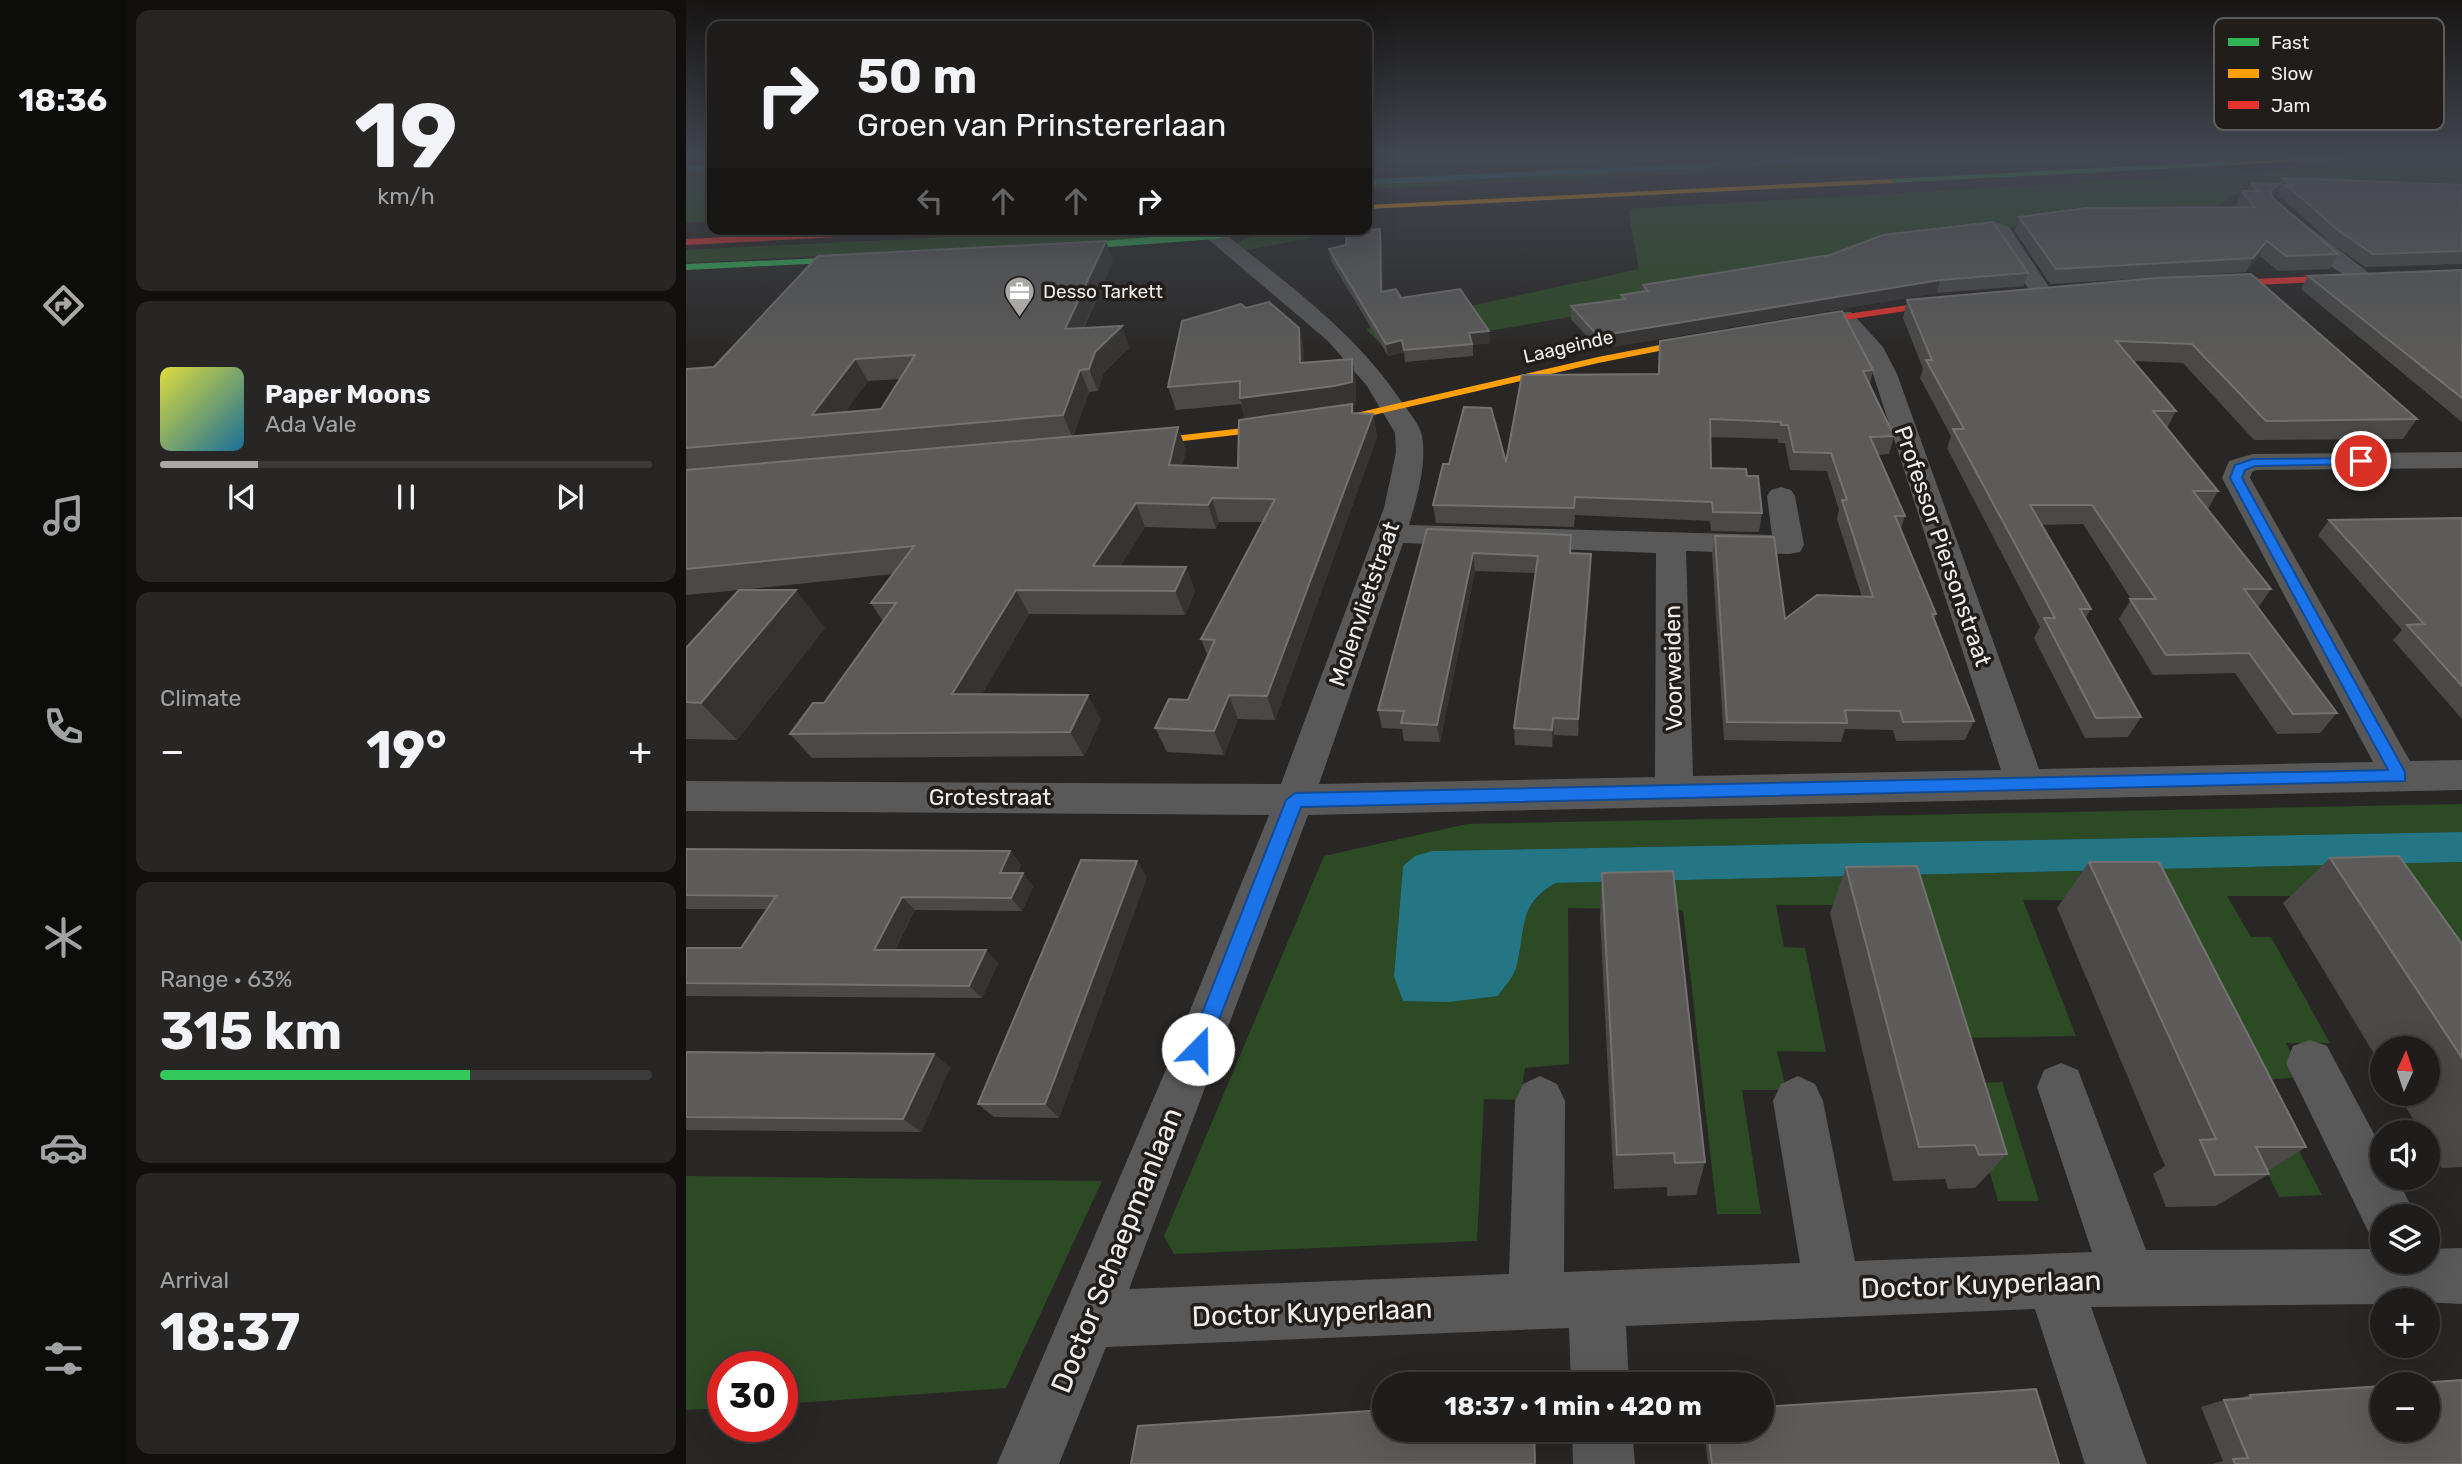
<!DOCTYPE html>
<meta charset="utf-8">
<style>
body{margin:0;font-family:Rubik,sans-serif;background:#272625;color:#f1f3f6;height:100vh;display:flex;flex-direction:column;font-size:26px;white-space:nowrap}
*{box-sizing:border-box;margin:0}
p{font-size:23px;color:#a1a2a3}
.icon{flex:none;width:38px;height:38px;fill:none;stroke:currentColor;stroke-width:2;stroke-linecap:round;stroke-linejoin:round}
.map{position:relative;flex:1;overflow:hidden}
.details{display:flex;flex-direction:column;gap:10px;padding:10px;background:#11100f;width:560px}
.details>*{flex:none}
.banner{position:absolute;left:21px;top:21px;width:665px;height:214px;border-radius:14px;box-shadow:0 7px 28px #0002,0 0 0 2px #3c3b3b;background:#1f1d1c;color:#f1f3f6;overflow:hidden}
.needle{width:46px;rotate:3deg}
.buttons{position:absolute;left:1684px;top:1036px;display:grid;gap:14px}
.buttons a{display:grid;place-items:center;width:70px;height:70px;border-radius:50%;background:#1f1d1c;box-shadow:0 7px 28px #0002,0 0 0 2px #3c3b3b;font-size:35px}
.speed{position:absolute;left:21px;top:1351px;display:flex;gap:14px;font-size:35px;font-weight:700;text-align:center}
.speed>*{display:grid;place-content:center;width:91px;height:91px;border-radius:50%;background:#1f1d1c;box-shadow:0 7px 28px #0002,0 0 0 2px #3c3b3b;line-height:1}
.speed .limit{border:10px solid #d22;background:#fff;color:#111}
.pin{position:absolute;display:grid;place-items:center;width:60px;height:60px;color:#fff;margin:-30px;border:4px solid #fff;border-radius:50%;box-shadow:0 2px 7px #0007}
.me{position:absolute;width:77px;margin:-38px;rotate:22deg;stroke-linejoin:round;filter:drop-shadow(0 0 5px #0008)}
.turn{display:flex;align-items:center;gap:24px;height:147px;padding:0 35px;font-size:32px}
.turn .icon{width:91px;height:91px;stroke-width:2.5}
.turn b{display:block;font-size:49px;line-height:60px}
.lanes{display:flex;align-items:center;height:66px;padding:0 35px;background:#0003;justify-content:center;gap:35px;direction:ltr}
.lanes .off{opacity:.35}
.big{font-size:52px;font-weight:700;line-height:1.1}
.details .tile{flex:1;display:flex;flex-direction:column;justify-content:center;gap:10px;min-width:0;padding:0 24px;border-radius:14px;background:#272625}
.details .dial{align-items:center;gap:0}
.dial b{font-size:91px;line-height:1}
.song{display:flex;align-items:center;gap:21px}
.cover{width:84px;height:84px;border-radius:10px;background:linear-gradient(135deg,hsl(60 70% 55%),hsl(200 70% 35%))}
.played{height:7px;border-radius:4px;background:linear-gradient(90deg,#aaa8a6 20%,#3c3b3b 20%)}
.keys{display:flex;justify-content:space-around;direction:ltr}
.heat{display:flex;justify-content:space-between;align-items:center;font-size:38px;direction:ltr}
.charge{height:10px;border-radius:5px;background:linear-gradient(90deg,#34c759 63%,#3c3b3b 0)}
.trip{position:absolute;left:686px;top:1372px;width:402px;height:70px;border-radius:35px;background:#1f1d1c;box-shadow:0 7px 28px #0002,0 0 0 2px #3c3b3b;font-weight:700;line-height:70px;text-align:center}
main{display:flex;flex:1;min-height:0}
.tab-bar{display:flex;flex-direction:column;width:126px;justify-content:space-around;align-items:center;background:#0c0c0b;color:#a1a2a3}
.tab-bar .icon{width:49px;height:49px}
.tab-bar .on{color:#aaa8a6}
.tab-bar b{font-size:32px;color:#f1f3f6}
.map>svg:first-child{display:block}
</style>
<main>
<nav class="tab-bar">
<b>18:36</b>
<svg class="icon on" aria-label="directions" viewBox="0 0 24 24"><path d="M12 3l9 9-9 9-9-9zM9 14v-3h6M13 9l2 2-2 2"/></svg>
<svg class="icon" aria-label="music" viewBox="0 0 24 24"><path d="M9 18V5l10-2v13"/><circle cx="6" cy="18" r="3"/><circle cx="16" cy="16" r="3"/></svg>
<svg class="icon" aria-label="phone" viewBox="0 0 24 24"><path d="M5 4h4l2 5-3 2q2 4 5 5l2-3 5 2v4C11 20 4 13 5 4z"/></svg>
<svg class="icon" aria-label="climate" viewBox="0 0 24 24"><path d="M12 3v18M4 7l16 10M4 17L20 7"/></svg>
<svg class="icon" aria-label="car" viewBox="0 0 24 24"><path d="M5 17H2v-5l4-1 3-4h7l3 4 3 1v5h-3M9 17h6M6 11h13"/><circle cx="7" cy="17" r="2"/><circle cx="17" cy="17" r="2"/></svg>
<svg class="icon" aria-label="filters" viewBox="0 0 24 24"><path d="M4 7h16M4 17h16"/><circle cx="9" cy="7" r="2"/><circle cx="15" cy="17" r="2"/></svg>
</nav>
<section class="details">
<div class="tile dial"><b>19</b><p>km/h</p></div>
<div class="tile">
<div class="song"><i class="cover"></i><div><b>Paper Moons</b><p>Ada Vale</p></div></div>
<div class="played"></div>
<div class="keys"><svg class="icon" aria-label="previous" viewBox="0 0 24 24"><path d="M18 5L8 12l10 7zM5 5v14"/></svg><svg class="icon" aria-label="pause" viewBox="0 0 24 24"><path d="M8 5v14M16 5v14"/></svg><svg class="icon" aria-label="next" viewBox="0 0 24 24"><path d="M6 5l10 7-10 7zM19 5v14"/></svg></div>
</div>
<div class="tile"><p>Climate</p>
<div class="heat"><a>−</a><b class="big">19°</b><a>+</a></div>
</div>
<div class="tile"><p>Range · 63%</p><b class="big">315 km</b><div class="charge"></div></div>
<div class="tile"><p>Arrival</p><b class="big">18:37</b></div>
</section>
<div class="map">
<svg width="1776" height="1464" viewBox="0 0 1776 1464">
<rect width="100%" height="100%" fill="#292725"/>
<g fill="#2c4a24">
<path d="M1145 157H1357L681 189V179Z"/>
<path d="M1776 160V196L1667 187 1568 186 1556 189 1526 209 1346 223 884 317 815 329 693 342 680 329 953 269 942 209Z"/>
<path d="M14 167 26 168V221L0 223V170Z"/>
<path d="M420 229H531L448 239 0 263V250Z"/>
<path d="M598 229H672L557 251 552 244 558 239Z"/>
<path d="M1776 804V832L747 851 717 866 708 976 829 971C836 934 834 902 870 883L1776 862V1041L1675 896H1541L1565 937H1585L1644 1043H1600L1617 1077 1576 1080 1636 1195 1593 1197 1451 901 1337 900 1390 1036 1265 1038 1225 905H1090L1098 947 1119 948 1140 1052 1091 1051 1100 1090H1056L1075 1214H1031L997 910 882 908 883 1064 839 1068 834 1100 798 1099 791 1241 488 1254 478 1236 638 856 781 824Z"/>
<path d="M1316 1082 1353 1201H1312L1278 1084Z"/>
<path d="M0 1176 416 1181 320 1388 96 1404V1367H37V1408L0 1410Z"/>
</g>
<path fill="#247685" d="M1776 832V862L870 883C831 904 840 931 830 968 827 978 818 987 812 996L763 1002 717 1001 708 976 717 866 729 856 746 851Z"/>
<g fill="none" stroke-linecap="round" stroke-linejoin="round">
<g stroke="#247685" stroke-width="5">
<path d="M0 167 26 169"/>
<path d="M681 182 1193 157"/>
</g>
<g fill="#595959" fill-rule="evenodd">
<path d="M1611 220C1621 223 1670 263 1683 273L1687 277 1683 281C1663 287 1614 243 1601 226Z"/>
<path d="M1310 222 1323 227 1367 293 1364 298H1348L1309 235 1300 228Z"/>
<path d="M530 230 537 232C602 285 670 332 717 404 724 413 733 424 736 436 741 465 731 497 723 525L1086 535 1081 496 1085 490 1095 487 1105 490 1109 496 1118 545 1114 552 1103 554 1000 551 1007 776 1315 770 1187 374 1178 354 1146 317 1149 312H1165L1197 347 1211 374 1353 769 1687 762 1536 478 1543 461 1567 454 1776 452V468L1570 470 1566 472 1564 478 1724 761 1776 760V790L622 815 443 1289 823 1274 829 1101 837 1084 854 1076 871 1084 879 1101 878 1272 1114 1263 1087 1101 1095 1084 1112 1076 1129 1084 1137 1101 1169 1261 1406 1252 1351 1087 1358 1070 1375 1063 1392 1070 1460 1250 1696 1249V1262H1741V1249L1776 1248V1304L1696 1300V1304L1405 1307 1461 1464H1399L1349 1309 940 1326 943 1384H885L883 1328 420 1347 373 1464H311L484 1060 583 815 0 811V781L595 784 698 508 710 452 709 433 681 386 642 341 523 240 520 236ZM717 543 970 553 969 777 633 784Z"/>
<path d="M1624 1040 1641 1046 1696 1149V1178H1711L1730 1216H1696V1240L1684 1235 1600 1063 1607 1046Z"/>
<path d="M886 1430H946L949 1464H887Z"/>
</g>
<g fill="#30b455" fill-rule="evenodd">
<path d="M1547 161 1550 165 1205 183 1201 181 1205 179Z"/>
<path d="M559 229H582L530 239 369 251 365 248 369 245Z"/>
<path d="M183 256 184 258 180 261 0 270V264Z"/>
</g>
<g fill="#ff9f0a" fill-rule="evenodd">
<path d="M1636 157H1680L1547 165 1543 163Z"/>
<path d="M1205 179 1208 183 681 209V205Z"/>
<path d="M1025 335 1030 338 1029 340 912 363 653 423 445 447 439 444 445 441 653 417 912 357Z"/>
</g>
<g fill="#e5322d" fill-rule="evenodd">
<path d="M195 229H252L248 232 0 245V239Z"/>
<path d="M1776 270V276L1519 287 1514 284 1519 281Z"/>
<path d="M1271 298 1274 299V303L1105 328 1100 325 1105 322Z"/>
</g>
</g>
<g fill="#4a4947" fill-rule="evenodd">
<path d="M1597 178 1776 185V264L1679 267 1646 244 1598 200 1591 198 1593 193 1591 191Z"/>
<path d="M1565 183 1594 184 1587 198 1652 254 1644 269 1592 271 1574 256 1560 272 1364 284 1329 231 1333 217 1551 207 1550 204 1556 191H1561Z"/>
<path d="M696 240 697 292 715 298 804 343 787 345V356L719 362 718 352 702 356 645 261 643 249Z"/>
<path d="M427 261 398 328 436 326 443 348 417 374 412 391 403 392 387 436 492 427 500 450 496 466 552 468 559 419 555 404 490 410 482 387 560 308 613 328 618 351V363L666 359 670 382V405L667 406 668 413 687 414 691 437 589 720 552 719 538 755 481 752 469 728 502 700 522 657 515 639 576 522H533L530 529 459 527 434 566 500 567 509 591 499 615 343 614 296 694 415 719 398 756 126 758 104 734 138 703 197 621 185 603 207 574 55 590 139 628 51 740 0 739V648L53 590 0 595V369L28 367ZM214 379 195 409 159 412 182 381Z"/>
<path d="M1776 270V422L1615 289 1622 276Z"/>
<path d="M1342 273 1338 286 1251 293 912 349 885 319V306L935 300V295L956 292 957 285Z"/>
<path d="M1470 278 1731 419 1717 439 1568 440 1497 363 1447 361 1490 411 1481 428 1532 491 1522 509 1585 589 1572 608 1651 713 1634 733 1591 734 1549 673 1467 675 1433 619 1445 599 1397 524 1356 525 1405 609 1399 619 1455 717 1442 737 1399 738 1348 638 1354 627 1261 448 1265 436 1234 378 1237 369 1217 318 1221 300Z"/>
<path d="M974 341 1187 370 1184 384 1208 436 1203 454 1192 455 1219 516 1215 529 1250 614 1249 619 1288 721 1279 740 1210 741 1207 730 1159 729 1155 742 1038 740 1026 554 1029 536 1099 619 1176 597 1151 519 1153 510 1141 471 1104 470 1099 443H1092V439L1024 437 1025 468 1061 476 1076 513 1073 532 1025 531 1024 521 889 515 888 527 750 523 747 505 972 374Z"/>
<path d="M1776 518V719L1707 640 1716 630 1632 535 1643 520Z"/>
<path d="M741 529 885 553 905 554V571L892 736 868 735 866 747 829 745 828 728 849 573 789 571 754 742 718 741 716 729 696 728 692 710Z"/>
<path d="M0 849 324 851 335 865 331 873H337L347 887 336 911 229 910 209 950 312 963 296 998 0 996V948H55L81 909H0Z"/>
<path d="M1644 858 1776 944V1167L1756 1168 1741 1143V1132H1735L1712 1094H1741V1048H1696V1067L1597 903Z"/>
<path d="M1403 862 1620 1147 1582 1171 1583 1174 1530 1206 1480 1207 1467 1174 1479 1166 1371 908Z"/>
<path d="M1160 867 1321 1154 1289 1188 1262 1189 1259 1179 1207 1181 1144 913Z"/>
<path d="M916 873 1019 1162 1010 1195 981 1196V1187L928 1189 914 918Z"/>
<path d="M461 877 373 1118 308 1117 292 1104Z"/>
<path d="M0 1052 248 1054 264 1068 235 1132 0 1130Z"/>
<path d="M1564 1395 1776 1464H1526L1537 1461 1515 1407 1538 1400 1550 1399Z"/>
<path d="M1018 1430H1076L1373 1464H1022Z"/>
</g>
<g fill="#363432">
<path d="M1594 184 1587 198 1584 191Z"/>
<path d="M694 229 696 240 697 304 695 292Z"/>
<path d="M420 241 427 261 387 351 379 329Z"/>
<path d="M1581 241 1574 256 1560 272 1567 258Z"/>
<path d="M1254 280 1251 293 912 349V336Z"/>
<path d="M436 326 443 348 417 374 412 391 403 369 409 352Z"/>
<path d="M613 328 618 351 619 386 614 363Z"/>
<path d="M803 331 804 343 787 345 783 333Z"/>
<path d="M716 340 718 352 702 356 700 344Z"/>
<path d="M169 359 182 381 142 436 126 415Z"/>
<path d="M666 359 670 382V405L667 406 670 427 560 422 554 398Z"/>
<path d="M394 370 403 392 387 438 377 415Z"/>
<path d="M687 414 691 437 589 720 581 696Z"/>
<path d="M492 427 500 450 491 489 483 465Z"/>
<path d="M526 498 533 522 530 529 522 505Z"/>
<path d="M450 503 459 527 418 590 407 566Z"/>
<path d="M787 553 789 571 754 742 751 725Z"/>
<path d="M905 554V571L892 736V719Z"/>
<path d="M500 567 509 591 499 615 489 591Z"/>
<path d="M110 590 139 628 51 740 15 703Z"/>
<path d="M330 590 343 614 282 718 266 694Z"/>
<path d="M402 695 415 719 398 756 384 732Z"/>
<path d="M543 695 552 719 538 755 528 731Z"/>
<path d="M867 718 868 735 866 747V730Z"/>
<path d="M324 851 335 865 325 887 314 873Z"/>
<path d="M451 861 461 877 373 1118 359 1104Z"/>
<path d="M337 873 347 887 336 911 325 898Z"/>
<path d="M216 897 229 910 202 963 188 950Z"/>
<path d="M300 950 312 963 296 998 283 986Z"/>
<path d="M248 1054 264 1068 235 1132 217 1119Z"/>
<path d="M848 1430H849L850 1464H849Z"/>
</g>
<g fill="#5c5b59" stroke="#737270" stroke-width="2" fill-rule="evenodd">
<path d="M1597 178 1776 185V251L1687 254 1653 231 1604 188 1597 185 1605 186Z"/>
<path d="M1565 183 1594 184 1584 191 1587 198 1652 254 1600 256 1581 241 1567 258 1370 269 1333 217 1400 208 1568 207 1556 191H1573Z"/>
<path d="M1307 222 1342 273 1254 280 912 336 885 306 939 299 935 295 962 291 957 285 1144 255 1197 235Z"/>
<path d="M694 229 695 292 710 289 715 298 774 289 803 331 783 333 786 344 718 350 716 340 700 344 643 249 660 245 661 231Z"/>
<path d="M420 241 379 329 436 326 409 352 403 369 394 370 377 415 0 448V369L28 367 132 256ZM229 355 195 409 126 415 169 359Z"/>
<path d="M1776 270V398L1622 276Z"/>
<path d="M1565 274 1731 419 1580 421 1506 344 1430 341 1490 411H1467L1532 491H1507L1585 589H1558L1651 713 1607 714 1563 653 1480 655 1444 599H1470L1406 505H1344L1405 609H1394L1455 717 1410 718 1358 618H1369L1267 429H1278L1240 360H1246L1221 300 1470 278Z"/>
<path d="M583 302 613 328 614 363 666 359V382L648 386 554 398V381L482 387 496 321 555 304 560 308Z"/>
<path d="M1156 311 1187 370 1177 371 1208 436 1184 437 1219 516H1209L1250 614H1246L1288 721 1217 722 1214 711 1159 710 1161 723 1041 722 1029 536 1088 537 1099 619 1131 595 1187 597 1156 500H1161L1145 453 1108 452 1102 425H1095V422L1024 419 1025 468 1060 469 1061 476H1072L1076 513 1027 512 1026 502 889 497 888 508 747 505 757 464H763L778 407 805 408 820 462 836 375 973 374 974 341Z"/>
<path d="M666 404V413L687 414 581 696 543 695 528 731 469 728 483 699 502 700 529 640 515 639 589 499 526 498 522 505 450 503 407 566 500 567 489 591 330 590 266 694 402 695 384 732 104 734 127 703H138L210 603H185L228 546 0 569V470L492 427 483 465 552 468 553 420Z"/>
<path d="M1776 518V686L1721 625 1738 624 1643 520Z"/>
<path d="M741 529 885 535 884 553 905 554 892 719 867 718 866 730 828 728 852 556 787 553 751 725 715 723 718 711 692 710Z"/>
<path d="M53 590H110L15 703 0 702V648Z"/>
<path d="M0 849 324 851 314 873H337L325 898 216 897 188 950H300L283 986 0 983V948H55L90 896 0 895Z"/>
<path d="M1713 856 1776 944V1058L1644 858Z"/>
<path d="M395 860 451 861 359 1104H292Z"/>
<path d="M1403 862H1473L1620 1147H1570L1583 1174 1529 1175 1514 1140 1530 1139Z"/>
<path d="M1231 866 1321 1154 1293 1155 1289 1145 1233 1147 1160 867Z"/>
<path d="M987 871 1019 1162 989 1163 988 1153 931 1155 916 873Z"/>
<path d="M0 1052 248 1054 217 1119 0 1117Z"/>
<path d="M1776 1380V1464H1549L1547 1459 1562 1458 1538 1400 1565 1398 1564 1395 1696 1386V1430H1741V1384H1718Z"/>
<path d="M1350 1389 1373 1464H1026L1022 1430H1076V1407Z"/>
<path d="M698 1410V1430H848L849 1464H445L452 1426Z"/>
</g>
<linearGradient id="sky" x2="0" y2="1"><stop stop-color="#171514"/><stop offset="0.43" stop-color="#434751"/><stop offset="1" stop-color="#434751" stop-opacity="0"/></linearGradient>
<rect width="1776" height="362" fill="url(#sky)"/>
<path fill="#1a73e8" stroke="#114b97" stroke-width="2" d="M1675 458 1679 459V464L1569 466 1559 470 1556 478 1719 772V781L615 807 519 1056 512 1059 505 1056 502 1049 600 800 609 793 1702 770 1544 478 1549 465 1567 459Z"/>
<defs>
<symbol id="office-pin" viewBox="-11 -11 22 30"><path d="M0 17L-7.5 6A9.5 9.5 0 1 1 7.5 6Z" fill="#aaa8a6" stroke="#201d1b"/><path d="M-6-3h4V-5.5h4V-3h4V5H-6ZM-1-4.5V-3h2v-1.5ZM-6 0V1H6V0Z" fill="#fff"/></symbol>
</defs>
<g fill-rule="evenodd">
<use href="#office-pin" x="316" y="274" width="35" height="47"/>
</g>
<g text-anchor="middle" stroke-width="7" stroke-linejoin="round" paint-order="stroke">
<g font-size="19" fill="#f0eeec" stroke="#201d1b" text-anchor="start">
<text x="357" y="298">Desso Tarkett</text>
</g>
<g font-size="19" fill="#f0eeec" stroke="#201d1b">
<text transform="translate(882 346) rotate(-13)" y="7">Laageinde</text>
</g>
<g font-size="23" fill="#f0eeec" stroke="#201d1b">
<text transform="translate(1257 546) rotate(71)" y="8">Professor Piersonstraat</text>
<text transform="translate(678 604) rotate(-71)" y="8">Molenvlietstraat</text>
<text transform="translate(987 668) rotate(-91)" y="8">Voorweiden</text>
<text x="304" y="805">Grotestraat</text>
</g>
<g font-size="28" fill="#f0eeec" stroke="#201d1b">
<text transform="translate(430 1250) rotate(-68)" y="10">Doctor Schaepmanlaan</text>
<text transform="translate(1295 1284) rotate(-2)" y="10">Doctor Kuyperlaan</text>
<text transform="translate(626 1312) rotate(-2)" y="10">Doctor Kuyperlaan</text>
</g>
</g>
<rect x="1528" y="18" width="230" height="112" rx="10" fill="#201d1b" stroke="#5e5c5a" stroke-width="2"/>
<rect x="1542" y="38" width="31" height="8" fill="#30b455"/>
<rect x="1542" y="69" width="31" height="9" fill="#ff9f0a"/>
<rect x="1542" y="101" width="31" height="8" fill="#e5322d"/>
<g font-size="19" fill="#f0eeec">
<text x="1585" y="49">Fast</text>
<text x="1585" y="80">Slow</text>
<text x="1585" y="112">Jam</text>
</g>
</svg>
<div class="buttons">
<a><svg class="needle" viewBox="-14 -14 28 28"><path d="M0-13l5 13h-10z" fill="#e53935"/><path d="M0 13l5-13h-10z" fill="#a1a2a3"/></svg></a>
<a><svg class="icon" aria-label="sound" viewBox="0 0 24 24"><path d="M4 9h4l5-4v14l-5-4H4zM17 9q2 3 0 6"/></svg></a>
<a><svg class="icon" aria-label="layers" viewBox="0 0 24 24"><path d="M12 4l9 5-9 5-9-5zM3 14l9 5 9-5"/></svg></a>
<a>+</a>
<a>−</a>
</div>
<div class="speed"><div class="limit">30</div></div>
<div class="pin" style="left:1675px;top:461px;background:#d93025"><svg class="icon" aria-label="arrive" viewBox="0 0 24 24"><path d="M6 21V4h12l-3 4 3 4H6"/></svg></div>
<svg class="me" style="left:512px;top:1049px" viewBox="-20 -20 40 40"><circle r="19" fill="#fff"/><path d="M0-13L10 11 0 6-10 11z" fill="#1a73e8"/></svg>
<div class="trip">18:37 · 1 min · 420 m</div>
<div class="banner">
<div class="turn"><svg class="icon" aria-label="right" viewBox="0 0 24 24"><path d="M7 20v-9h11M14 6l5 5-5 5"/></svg><div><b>50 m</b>Groen van Prinstererlaan</div></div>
<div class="lanes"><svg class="icon off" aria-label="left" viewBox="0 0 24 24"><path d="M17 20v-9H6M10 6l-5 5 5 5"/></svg><svg class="icon off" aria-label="ahead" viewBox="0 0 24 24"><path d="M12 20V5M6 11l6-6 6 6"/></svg><svg class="icon off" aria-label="ahead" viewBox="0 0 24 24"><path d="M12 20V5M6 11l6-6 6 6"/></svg><svg class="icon" aria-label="right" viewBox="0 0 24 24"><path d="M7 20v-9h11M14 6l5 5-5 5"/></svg></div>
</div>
</div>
</main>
